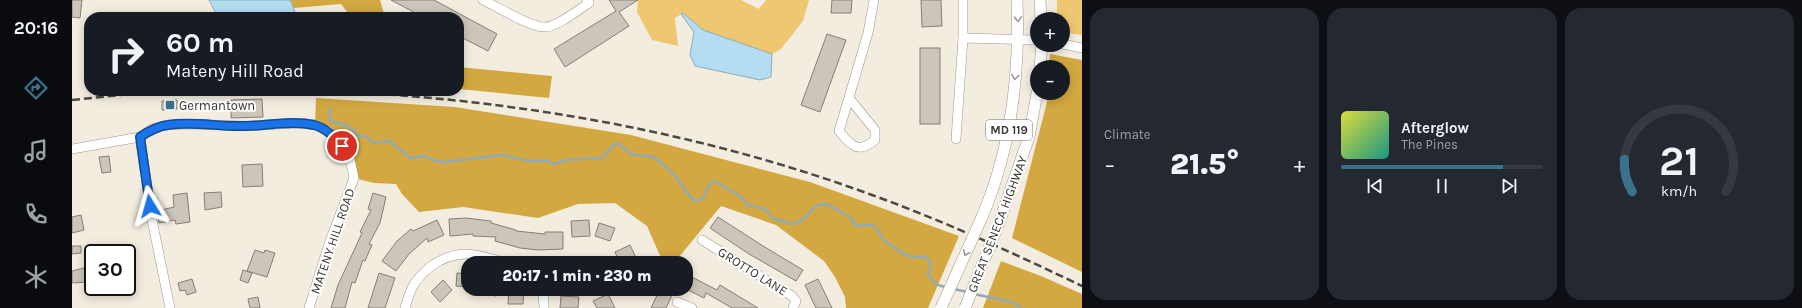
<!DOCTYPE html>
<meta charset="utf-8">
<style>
body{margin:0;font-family:Karla,sans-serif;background:#242831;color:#f1f3f6;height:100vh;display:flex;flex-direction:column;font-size:15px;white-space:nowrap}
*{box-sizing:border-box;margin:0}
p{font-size:13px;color:#9ea1a6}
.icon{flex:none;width:22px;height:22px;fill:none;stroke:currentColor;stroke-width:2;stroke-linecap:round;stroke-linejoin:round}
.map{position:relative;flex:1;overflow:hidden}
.details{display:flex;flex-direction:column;gap:8px;padding:8px;background:#0d0f14;width:720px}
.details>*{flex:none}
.banner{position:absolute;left:12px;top:12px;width:380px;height:84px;border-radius:16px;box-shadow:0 2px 10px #0003;background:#171b24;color:#f1f3f6;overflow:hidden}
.tools{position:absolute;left:958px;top:12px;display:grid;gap:8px}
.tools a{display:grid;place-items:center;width:40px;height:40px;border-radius:50%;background:#171b24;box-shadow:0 2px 10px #0003;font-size:20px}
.speed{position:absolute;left:12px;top:244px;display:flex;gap:8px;font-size:20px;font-weight:700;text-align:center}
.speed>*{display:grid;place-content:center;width:52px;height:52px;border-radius:50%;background:#171b24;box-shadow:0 2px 10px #0003;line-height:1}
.speed .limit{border:2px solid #111;border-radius:6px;background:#fff;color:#111}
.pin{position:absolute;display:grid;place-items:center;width:34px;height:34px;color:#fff;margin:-17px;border:2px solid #fff;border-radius:50%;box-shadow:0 1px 4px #0007}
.me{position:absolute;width:44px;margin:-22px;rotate:352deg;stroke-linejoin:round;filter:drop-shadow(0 0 3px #0008)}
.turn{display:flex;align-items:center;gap:14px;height:84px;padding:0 16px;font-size:18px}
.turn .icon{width:52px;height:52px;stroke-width:2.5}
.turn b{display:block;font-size:28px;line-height:34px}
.big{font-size:30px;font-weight:800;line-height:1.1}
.details .widget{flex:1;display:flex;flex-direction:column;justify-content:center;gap:6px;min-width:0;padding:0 14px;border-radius:16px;background:#242831}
.details .dial{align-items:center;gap:0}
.dial svg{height:104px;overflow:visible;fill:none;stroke:#363941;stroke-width:7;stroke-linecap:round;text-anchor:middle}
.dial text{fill:#f1f3f6;stroke:none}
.song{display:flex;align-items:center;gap:12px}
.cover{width:48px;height:48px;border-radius:6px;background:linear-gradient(135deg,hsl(60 70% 55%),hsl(170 70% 35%))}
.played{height:4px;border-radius:2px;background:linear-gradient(90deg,#3a728c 80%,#363941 80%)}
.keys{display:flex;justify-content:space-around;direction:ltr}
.heat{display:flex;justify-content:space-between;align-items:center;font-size:22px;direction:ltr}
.details .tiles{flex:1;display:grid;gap:8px;grid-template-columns:repeat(3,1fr)}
.trip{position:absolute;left:389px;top:256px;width:232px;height:40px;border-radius:16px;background:#171b24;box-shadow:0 2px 10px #0003;font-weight:800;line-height:40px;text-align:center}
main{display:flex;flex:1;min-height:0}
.menu{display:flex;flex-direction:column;width:72px;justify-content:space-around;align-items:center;background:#090b0e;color:#9ea1a6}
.menu .icon{width:28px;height:28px}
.menu .current{color:#3a728c}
.menu b{font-size:18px;color:#f1f3f6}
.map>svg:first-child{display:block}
</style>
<main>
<nav class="menu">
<b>20:16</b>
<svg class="icon current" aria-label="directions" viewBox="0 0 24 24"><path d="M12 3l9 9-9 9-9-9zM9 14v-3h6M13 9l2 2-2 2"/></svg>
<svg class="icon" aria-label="music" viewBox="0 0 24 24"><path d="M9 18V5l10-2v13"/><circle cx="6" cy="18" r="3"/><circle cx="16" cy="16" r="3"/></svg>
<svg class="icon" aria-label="phone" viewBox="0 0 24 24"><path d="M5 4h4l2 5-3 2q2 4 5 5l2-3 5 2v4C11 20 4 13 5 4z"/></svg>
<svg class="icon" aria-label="climate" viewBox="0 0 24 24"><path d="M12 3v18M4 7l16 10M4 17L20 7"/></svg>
</nav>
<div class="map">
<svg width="1010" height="308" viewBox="0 0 1010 308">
<rect width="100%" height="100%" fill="#f3ede0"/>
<g fill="#efc771">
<path d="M566 0H669L687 9 694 0H737L731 21 709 49 700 54 631 30 611 13 603 18 606 46 580 40 565 12Z"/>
<path d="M985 0H1010V35L995 33 991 28V19H985Z"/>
</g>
<g fill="#d4a840">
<path d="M218 0H308L313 17H279L269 4 222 8Z"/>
<path d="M978 54 1010 60V272L940 238 975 102V93H991V67H977Z"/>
<path d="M387 67 480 76 477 98 387 89Z"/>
<path d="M244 98 383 107 559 135 738 182 887 236 856 308H774L773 297 763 277 752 261 704 225 649 206 602 263H589V258L575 226 543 203 506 204 466 218 391 207 347 212 330 194 324 184 302 183 282 178 277 155 243 125Z"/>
<path d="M929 261 969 276 1010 294V308H911Z"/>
</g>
<g fill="#b4ddf2" stroke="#8fabb8">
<path d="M137 0H218L225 17H146Z"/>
<path d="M611 13 631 30 700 54 699 77 688 80 623 66 618 55 622 32 609 14Z"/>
</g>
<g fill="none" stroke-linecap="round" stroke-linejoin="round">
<g stroke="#8fabb8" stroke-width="2.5">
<path d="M259 108 257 116 259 121 276 126 288 136 294 137 302 143 317 141 339 158 353 156 363 161 372 162 430 155 457 161H476L483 164 493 160 530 158 541 145 546 143 559 154 582 157C589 163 597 169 603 176 610 184 614 194 623 201L630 199C635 194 634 186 640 182H644L668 196 676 205 693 209 702 219 722 224 729 221 744 206 755 204 778 217 784 226 799 225 804 228 812 240 830 253 840 257H853L857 260 859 265 856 274C862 284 863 285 874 287"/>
<path d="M881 289 896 292"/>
<path d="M902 294 940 302 950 308"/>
</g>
</g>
<g fill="#ccc6ba" stroke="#847f74">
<path d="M0 0H10L8 18 0 17Z"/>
<path d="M319 0H362L425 34 416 51 387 36V17H351Z"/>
<path d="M537 0H566L547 12 557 26 493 67 482 49 544 11Z"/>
<path d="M760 0H780L779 13H759Z"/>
<path d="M849 0H869L870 26 850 27Z"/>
<path d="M755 34 774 40 748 112 729 105Z"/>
<rect x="848" y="48" width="20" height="76"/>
<path d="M190 99 191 117 159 118V100Z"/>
<path d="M105 100V109L90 110V101Z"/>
<path d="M37 156 39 172 30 173 27 157Z"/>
<path d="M190 164 191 186 171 187 170 165Z"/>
<path d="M149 192 150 207 133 210 132 193Z"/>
<path d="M115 193 118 222 104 224 103 220 87 223 85 211 102 207 101 195Z"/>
<path d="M301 193 314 197 308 223 297 244 300 245 293 261 291 260 283 283 280 282 273 308H259L266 285 290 233 288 232 299 210 296 209Z"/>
<path d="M9 215 12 230 0 233V217Z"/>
<path d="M646 217 691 246 731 270 724 281 677 254 638 228Z"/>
<path d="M394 218 419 221V223L444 230V231L473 234V232H491V249L466 250 448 248 423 241 424 237 401 236V234L378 236 377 219Z"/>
<path d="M365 220 372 235 356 242 355 238 337 254 324 271 310 261 325 241 339 229 341 231Z"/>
<path d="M517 220 518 236 500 237 499 221Z"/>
<path d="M527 223 543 228 538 241 523 236Z"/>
<path d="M558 245 565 260 557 263H548L543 252Z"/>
<path d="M0 246H9V253L0 254Z"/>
<path d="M183 250 192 253 193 250 203 253 195 277 175 271Z"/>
<path d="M12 268 13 273H16V282L0 283V271Z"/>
<path d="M171 270 180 273 176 283 168 280Z"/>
<path d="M307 273 323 278 313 308H296Z"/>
<path d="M385 273 396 274V287L384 286Z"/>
<path d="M614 274 645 290 648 285 686 308H660L634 293 632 298 614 289Z"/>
<path d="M120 279 124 292 115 295 113 290 108 291 106 283Z"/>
<path d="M746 279 760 308H744L733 285Z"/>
<path d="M371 280 380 290 368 302 359 292Z"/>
<path d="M404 289H426L424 296 404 292Z"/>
<path d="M437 289H452L451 304H436Z"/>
<path d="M588 289 600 295 594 308H579Z"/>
<path d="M536 294 543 308H525L521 301Z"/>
<path d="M489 296 507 297 506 308H488Z"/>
<path d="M186 297 188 308H178L176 299Z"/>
</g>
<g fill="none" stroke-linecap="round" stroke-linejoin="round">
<defs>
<g id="minor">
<path d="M411 0C424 6 461 29 474 27 486 26 506 10 517 3L515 0"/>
<path d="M891 38V0"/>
<path d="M991 44 1010 48"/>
<path d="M777 98 803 130V140C786 154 779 146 767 131L796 33 802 0"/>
<path d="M68 137 80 220 98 308"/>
<path d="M884 139 891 38 965 40"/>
<path d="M0 149 68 137 80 129 95 125 118 124 172 126 229 123 243 125 256 131 277 155 282 178 258 241 237 308"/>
<path d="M630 240 720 296 724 301 721 308"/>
<path d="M471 289 472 308"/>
<path d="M605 302 620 308"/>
<path d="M333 308C335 302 337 294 340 288 344 280 352 272 358 267 384 248 405 253 433 263"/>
</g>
<g id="major">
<path d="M968 0 969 19"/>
<path d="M968 67 970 45"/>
<path d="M910 217C939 149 948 74 945 0"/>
<path d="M928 220 957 137 965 93"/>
</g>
</defs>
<use href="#minor" stroke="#9c968b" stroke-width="10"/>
<use href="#major" stroke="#9c968b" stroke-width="12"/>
<use href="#minor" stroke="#fff" stroke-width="9"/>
<use href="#major" stroke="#fff" stroke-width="11"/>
<g stroke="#4b4943" stroke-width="2.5" stroke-dasharray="8 4" stroke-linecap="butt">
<path d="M256 91C441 99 626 131 800 195 872 221 941 253 1010 286"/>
<path d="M0 100 87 91"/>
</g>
<defs>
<g id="major-bridge">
<path d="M869 308 910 217"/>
<path d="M893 308 928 220"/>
</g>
</defs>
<use href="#major-bridge" stroke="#9c968b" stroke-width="12" stroke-linecap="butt"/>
<use href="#major-bridge" stroke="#fff" stroke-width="11"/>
</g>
<defs><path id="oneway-chevron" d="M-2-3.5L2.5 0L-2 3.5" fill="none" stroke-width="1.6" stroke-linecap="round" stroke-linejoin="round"/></defs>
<g stroke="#9c9a98">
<use href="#oneway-chevron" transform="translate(946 19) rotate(88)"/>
<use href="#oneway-chevron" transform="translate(943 77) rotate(96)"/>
<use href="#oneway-chevron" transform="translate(894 253) rotate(114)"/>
</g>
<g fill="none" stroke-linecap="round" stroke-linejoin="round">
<defs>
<path id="route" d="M78 206 68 137C77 131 86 126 96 125 121 121 147 127 172 126 195 126 219 120 242 125 254 128 262 137 270 146"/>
</defs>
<use href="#route" stroke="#114b97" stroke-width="10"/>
<use href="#route" stroke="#1a73e8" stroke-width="7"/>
</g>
<rect fill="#3a728c" stroke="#fff" stroke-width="1.5" x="93" y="100" width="10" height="10" rx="2"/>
<g text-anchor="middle" stroke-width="4" stroke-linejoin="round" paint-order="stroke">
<rect fill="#fff" stroke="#74726f" stroke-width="1" x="914" y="120" width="46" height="20" rx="3"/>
<g font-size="12" font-weight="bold" fill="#383631">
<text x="937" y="134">MD 119</text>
</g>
<g font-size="13" fill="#383631" stroke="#fff" text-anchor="start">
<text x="107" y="110">Germantown</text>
</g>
<g font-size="13" fill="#383631" stroke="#fff">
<text transform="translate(925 224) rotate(-69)" y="5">GREAT SENECA HIGHWAY</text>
<text transform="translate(260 241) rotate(-71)" y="5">MATENY HILL ROAD</text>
<text transform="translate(681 271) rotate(32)" y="5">GROTTO LANE</text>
</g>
</g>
</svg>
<div class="tools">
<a>+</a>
<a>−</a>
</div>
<div class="speed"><div class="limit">30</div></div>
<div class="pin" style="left:270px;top:146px;background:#d93025"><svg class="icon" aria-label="arrive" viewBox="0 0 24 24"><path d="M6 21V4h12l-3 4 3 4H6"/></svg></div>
<svg class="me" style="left:78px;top:206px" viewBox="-20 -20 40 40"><path d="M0-17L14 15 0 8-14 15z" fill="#1a73e8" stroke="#fff" stroke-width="4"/></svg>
<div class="trip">20:17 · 1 min · 230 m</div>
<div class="banner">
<div class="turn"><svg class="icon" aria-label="right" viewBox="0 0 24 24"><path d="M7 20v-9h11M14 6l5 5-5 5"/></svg><div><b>60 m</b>Mateny Hill Road</div></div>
</div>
</div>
<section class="details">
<div class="tiles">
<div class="widget"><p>Climate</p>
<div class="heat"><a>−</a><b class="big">21.5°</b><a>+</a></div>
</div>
<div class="widget">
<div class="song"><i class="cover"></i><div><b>Afterglow</b><p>The Pines</p></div></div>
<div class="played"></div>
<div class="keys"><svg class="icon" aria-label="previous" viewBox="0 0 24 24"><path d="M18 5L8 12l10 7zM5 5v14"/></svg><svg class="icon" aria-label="pause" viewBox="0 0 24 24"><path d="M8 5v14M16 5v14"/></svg><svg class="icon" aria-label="next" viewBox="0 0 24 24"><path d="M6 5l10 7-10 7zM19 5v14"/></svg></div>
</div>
<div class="widget dial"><svg viewBox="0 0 100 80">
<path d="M14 69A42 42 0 1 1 86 69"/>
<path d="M14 69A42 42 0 0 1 8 44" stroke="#3a728c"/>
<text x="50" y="56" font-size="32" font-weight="700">21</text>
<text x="50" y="72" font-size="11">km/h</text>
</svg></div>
</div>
</section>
</main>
